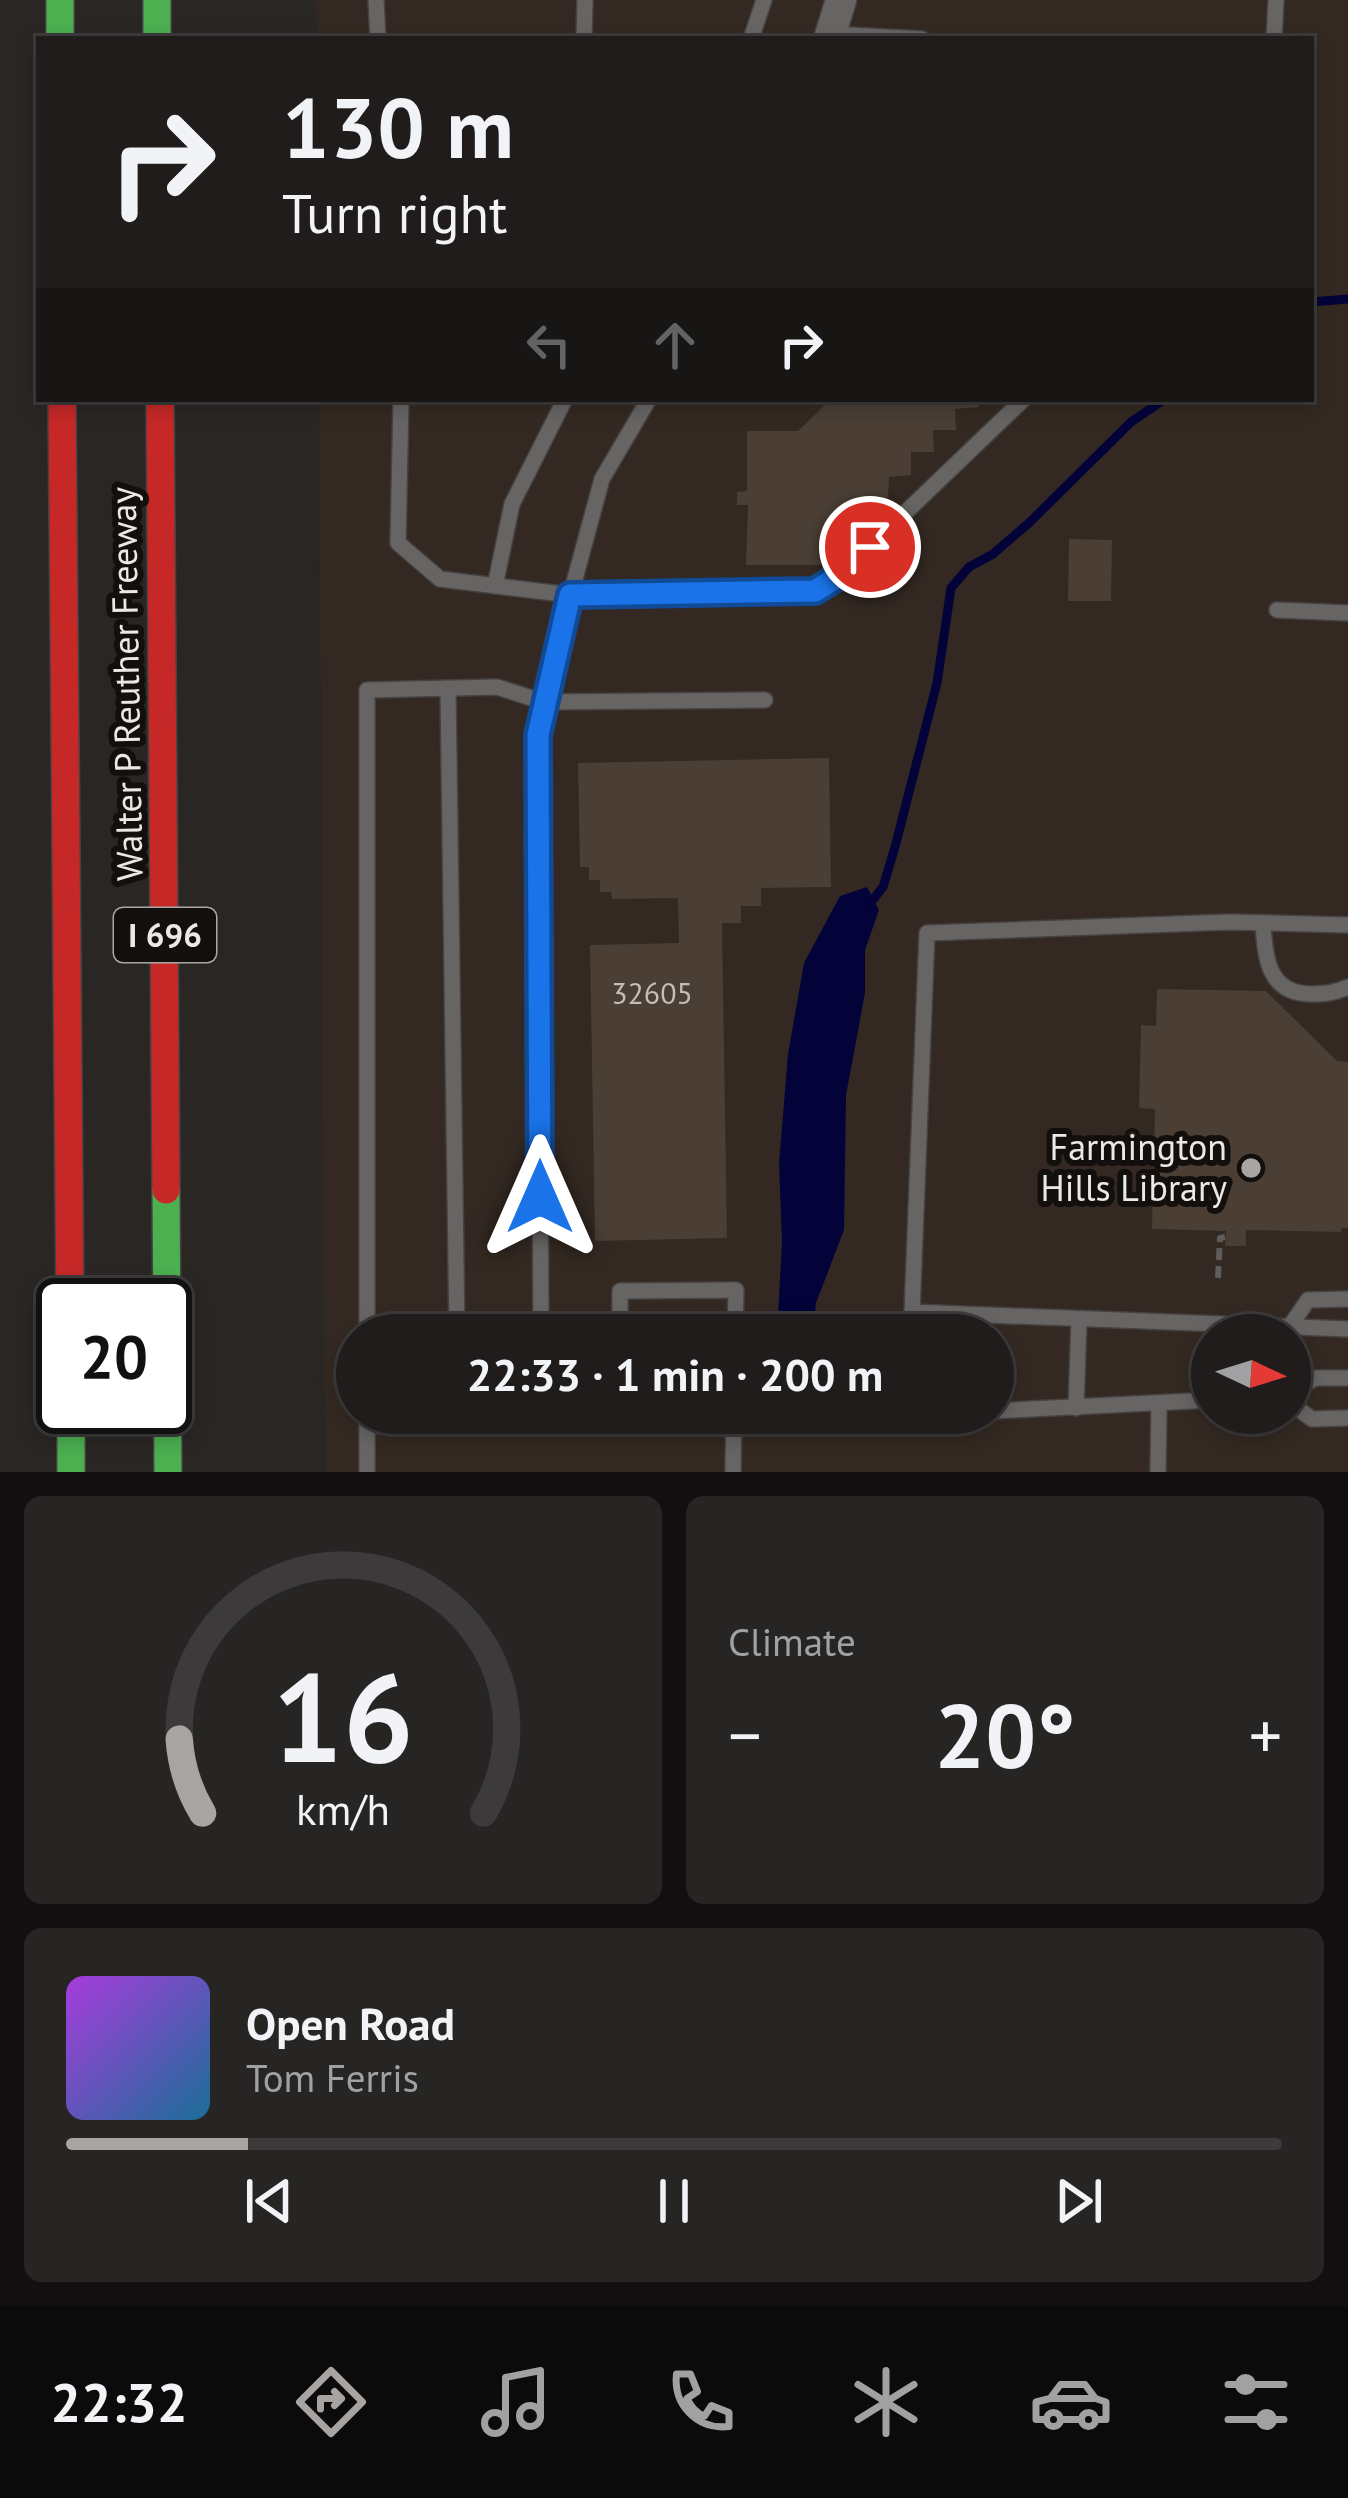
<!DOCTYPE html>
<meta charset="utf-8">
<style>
body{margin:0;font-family:"PT Sans",sans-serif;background:#272524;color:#f1f3f6;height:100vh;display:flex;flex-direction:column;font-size:45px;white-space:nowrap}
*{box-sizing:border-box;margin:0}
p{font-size:39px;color:#a1a1a3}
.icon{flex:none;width:66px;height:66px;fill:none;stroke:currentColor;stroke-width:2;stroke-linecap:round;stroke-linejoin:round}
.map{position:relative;height:1472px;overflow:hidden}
.side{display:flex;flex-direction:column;gap:24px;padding:24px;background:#110f0f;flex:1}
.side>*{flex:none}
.banner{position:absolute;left:36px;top:36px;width:1278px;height:366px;border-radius:0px;box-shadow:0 6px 18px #0003,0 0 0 3px #3c3a3a;background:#1f1c1b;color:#f1f3f6;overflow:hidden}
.needle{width:78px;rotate:94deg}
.fabs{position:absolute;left:1191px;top:1314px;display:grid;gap:24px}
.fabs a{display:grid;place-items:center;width:120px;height:120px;border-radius:50%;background:#1f1c1b;box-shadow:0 6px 18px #0003,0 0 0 3px #3c3a3a;font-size:60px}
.speed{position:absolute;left:36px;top:1278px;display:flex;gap:24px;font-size:60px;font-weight:700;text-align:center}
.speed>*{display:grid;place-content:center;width:156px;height:156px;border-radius:50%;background:#1f1c1b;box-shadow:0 6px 18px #0003,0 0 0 3px #3c3a3a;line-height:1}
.speed .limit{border:6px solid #111;border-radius:18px;background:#fff;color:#111}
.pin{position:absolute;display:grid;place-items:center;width:102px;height:102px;color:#fff;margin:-51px;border:6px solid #fff;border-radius:50%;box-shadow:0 3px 12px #0007}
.me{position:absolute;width:132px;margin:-66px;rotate:0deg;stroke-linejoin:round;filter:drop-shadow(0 0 9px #0008)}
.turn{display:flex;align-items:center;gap:42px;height:252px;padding:0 48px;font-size:54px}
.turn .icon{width:156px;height:156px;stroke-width:2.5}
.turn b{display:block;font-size:84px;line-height:102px}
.lanes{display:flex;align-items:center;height:114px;padding:0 48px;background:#0003;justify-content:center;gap:60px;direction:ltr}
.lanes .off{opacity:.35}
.big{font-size:90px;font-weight:600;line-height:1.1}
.side .tile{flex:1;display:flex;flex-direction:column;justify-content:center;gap:18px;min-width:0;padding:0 42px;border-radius:18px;background:#272524}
.side .dial{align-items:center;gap:0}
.dial svg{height:312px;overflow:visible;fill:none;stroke:#3c3a3a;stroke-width:7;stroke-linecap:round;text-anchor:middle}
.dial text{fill:#f1f3f6;stroke:none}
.song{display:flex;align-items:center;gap:36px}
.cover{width:144px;height:144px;border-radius:18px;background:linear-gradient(135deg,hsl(280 70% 55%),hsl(200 70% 35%))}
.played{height:12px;border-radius:6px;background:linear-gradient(90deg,#a8a4a2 15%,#3c3a3a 15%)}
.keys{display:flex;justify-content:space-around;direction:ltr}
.heat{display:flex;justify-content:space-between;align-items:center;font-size:66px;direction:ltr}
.side .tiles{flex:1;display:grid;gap:24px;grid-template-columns:1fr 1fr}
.tile:last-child{grid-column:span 2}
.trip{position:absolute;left:336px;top:1314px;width:678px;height:120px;border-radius:60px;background:#1f1c1b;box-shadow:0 6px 18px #0003,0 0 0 3px #3c3a3a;font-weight:600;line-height:120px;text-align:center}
.tabs{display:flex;height:192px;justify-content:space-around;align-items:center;background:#0c0b0b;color:#a1a1a3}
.tabs .icon{width:84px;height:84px}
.tabs .on{color:#a8a4a2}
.tabs b{font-size:54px;color:#f1f3f6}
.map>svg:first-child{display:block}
</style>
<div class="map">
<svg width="1348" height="1472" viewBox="0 0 1348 1472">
<rect width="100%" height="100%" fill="#292624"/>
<path fill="#332922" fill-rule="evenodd" d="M316 0H1348V1472H325L319 399H1311V39H317ZM357 1335H993V1413H357ZM1212 1335H1290V1413H1212Z"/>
<path fill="#040339" d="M867 887 879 910 865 950V993L846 1095 844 1230 816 1303 813 1335H777L782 1241 779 1164 788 1054 804 963 840 896Z"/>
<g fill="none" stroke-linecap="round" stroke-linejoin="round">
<g stroke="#040339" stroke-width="9">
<path d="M1311 302 1348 299"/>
<path d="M868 906 883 887 895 847 937 683 951 588 969 567 993 554 1030 522 1131 422 1165 399"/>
</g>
</g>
<g fill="#4a3e35">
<path d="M831 399H979V407L955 409 956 430H933L934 452H911V475L889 477 888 497 820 565H746L748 505H737V492L747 491V431H798Z"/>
<path d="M1069 539 1112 540 1111 601H1068Z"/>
<path d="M829 758 831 887 761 888V906H741V923H722L727 1238 595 1241 590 945 679 943 678 898 612 899 611 892H600V880H589V867H580L578 763Z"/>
<path d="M1157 989 1266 991 1337 1061 1348 1062V1228H1342L1341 1232 1246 1230V1246H1225L1226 1231 1152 1229 1155 1109 1139 1108 1141 1025 1156 1026Z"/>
</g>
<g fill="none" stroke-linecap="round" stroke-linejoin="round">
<defs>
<g id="lane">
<path d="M376 0 378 39"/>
<path d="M830 34 922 39"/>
<path d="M584 39 585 0"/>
<path d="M751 39 764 0"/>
<path d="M1274 39 1276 0"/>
<path d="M401 399 398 543 440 579 570 595 815 591 839 576 1024 399"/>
<path d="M495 586 512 504 565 399"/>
<path d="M1277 610 1348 613"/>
<path d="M448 688 457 1335"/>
<path d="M1263 923C1265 958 1268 993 1310 994 1325 994 1335 993 1348 987"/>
<path d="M1348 925 1229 922 927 933 912 1312 1348 1329"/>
<path d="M1286 1332 1308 1300 1348 1299"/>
<path d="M367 1335V690L497 687 544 702 765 700"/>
<path d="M541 1335 538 735 557 645 602 479 649 399"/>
<path d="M620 1335V1291L736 1290 735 1335"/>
<path d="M1290 1391 1316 1378H1348"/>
<path d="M1290 1403 1312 1419 1348 1418"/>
<path d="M1076 1408 1079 1320"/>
<path d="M993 1411 1212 1400"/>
<path d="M541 1413V1421L940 1413"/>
<path d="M367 1426 541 1421"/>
<path d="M367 1472V1413"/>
<path d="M733 1472 734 1413"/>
<path d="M1158 1472 1159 1403"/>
</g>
<path id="street" d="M829 39 841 0"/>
<g id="fast">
<path d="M60 0V39"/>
<path d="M157 0V39"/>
<path d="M166 1190 168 1472"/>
<path d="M71 1407V1472"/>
</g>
<g id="jam">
<path d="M62 399 70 1305"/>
<path d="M160 399 166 1190"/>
</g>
</defs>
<use href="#lane" stroke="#454241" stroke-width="18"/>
<use href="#street" stroke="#454241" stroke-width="33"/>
<use href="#fast" stroke="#454241" stroke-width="30"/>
<use href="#jam" stroke="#454241" stroke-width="30"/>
<path stroke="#5f5d5b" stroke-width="6" stroke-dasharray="12 6" stroke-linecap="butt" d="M1218 1278 1220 1238 1225 1237"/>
<use href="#lane" stroke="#676564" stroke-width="15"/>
<use href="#street" stroke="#676564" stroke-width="30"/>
<use href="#fast" stroke="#4caf50" stroke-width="27"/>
<use href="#jam" stroke="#c62828" stroke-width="27"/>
</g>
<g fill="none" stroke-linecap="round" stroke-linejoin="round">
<defs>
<path id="route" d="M540 1197 538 735 570 595 815 591 839 576 870 547"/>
</defs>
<use href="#route" stroke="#114b97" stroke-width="30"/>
<use href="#route" stroke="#1a73e8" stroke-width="21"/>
</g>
<circle fill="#a8a4a2" stroke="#120f0d" stroke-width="4.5" cx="1251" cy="1168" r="12"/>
<g text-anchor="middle" stroke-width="12" stroke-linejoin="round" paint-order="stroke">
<g font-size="30" fill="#c4beba">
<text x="652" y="1004">32605</text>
</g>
<rect fill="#120f0d" stroke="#aba7a5" stroke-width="3" x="114" y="908" width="102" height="54" rx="9"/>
<g font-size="33" font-weight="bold" fill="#ece8e6">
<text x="165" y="947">I 696</text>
</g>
<g font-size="36" fill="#ece8e6" stroke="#120f0d">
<text transform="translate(126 684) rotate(-91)" y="13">Walter P Reuther Freeway</text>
</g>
<g font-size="36" fill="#ece8e6" stroke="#120f0d" text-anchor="end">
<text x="1227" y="1160">Farmington<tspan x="1227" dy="41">Hills Library</tspan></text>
</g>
</g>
</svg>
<div class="fabs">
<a><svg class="needle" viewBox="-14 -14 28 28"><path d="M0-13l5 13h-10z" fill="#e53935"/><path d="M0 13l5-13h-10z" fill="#a1a1a3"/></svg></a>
</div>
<div class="speed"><div class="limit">20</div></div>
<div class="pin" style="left:870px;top:547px;background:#d93025"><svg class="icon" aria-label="arrive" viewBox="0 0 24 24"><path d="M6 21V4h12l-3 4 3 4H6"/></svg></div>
<svg class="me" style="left:540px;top:1197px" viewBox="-20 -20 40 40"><path d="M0-17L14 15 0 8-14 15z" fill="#1a73e8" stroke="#fff" stroke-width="4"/></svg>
<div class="trip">22:33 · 1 min · 200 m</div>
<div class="banner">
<div class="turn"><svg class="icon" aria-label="right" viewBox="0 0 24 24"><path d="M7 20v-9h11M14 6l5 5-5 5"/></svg><div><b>130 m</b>Turn right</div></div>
<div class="lanes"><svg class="icon off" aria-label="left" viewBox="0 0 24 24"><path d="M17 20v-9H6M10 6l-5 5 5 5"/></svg><svg class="icon off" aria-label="ahead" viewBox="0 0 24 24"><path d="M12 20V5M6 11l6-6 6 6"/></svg><svg class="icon" aria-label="right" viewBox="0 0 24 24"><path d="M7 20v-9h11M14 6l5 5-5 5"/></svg></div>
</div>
</div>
<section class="side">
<div class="tiles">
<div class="tile dial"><svg viewBox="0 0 100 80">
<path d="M14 69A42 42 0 1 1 86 69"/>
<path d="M14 69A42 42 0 0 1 8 50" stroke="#a8a4a2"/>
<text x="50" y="56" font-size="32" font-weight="700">16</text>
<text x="50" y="72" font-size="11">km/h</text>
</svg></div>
<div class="tile"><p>Climate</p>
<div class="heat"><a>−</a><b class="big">20°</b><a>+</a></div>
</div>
<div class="tile">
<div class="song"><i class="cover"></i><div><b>Open Road</b><p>Tom Ferris</p></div></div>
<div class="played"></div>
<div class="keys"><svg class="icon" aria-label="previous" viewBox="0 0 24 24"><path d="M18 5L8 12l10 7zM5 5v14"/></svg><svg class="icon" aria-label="pause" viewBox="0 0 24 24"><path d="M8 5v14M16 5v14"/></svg><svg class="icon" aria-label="next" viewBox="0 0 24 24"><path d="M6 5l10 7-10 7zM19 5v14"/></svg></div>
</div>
</div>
</section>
<nav class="tabs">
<b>22:32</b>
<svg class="icon on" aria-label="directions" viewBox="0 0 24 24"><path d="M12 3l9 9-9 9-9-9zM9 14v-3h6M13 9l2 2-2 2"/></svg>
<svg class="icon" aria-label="music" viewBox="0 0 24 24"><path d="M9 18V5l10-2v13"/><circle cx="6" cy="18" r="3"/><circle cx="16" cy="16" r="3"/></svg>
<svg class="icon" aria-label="phone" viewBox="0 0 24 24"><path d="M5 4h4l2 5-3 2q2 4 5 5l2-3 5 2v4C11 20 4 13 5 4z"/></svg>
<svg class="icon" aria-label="climate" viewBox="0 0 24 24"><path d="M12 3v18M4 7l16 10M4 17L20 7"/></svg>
<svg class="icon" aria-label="car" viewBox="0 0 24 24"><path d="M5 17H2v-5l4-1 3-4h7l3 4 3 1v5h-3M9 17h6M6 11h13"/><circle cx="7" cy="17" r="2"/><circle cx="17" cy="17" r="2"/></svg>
<svg class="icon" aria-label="filters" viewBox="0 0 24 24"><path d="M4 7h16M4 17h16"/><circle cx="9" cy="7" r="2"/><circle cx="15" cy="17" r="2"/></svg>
</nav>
